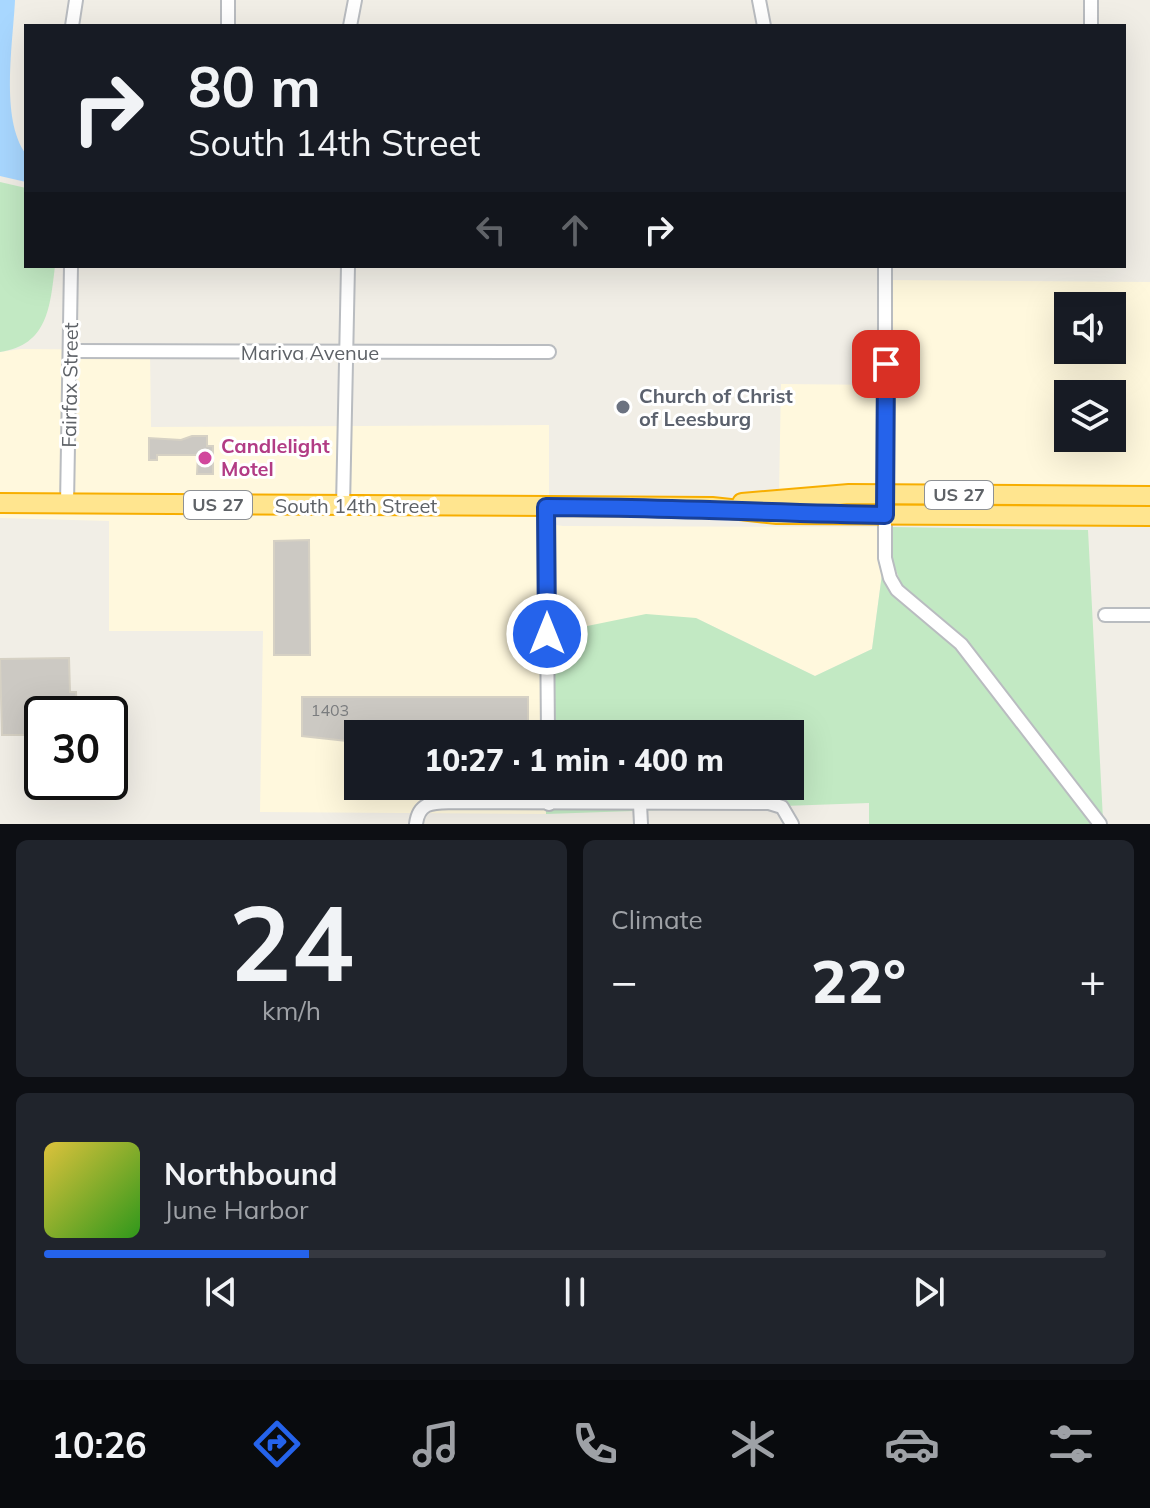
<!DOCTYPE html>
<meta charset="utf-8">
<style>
body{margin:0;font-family:Mulish,sans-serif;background:#20242c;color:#f1f3f6;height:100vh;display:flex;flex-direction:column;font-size:30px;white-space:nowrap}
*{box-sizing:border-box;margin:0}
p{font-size:26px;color:#9ea1a6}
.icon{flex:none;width:44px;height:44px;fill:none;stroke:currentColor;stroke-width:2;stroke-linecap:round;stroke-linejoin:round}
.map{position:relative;height:824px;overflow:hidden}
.side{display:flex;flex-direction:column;gap:16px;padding:16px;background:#0d0f14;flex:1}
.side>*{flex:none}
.banner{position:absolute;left:24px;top:24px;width:1102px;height:244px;border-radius:0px;box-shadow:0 8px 32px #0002;background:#171b24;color:#f1f3f6;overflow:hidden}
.tools{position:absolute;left:1054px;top:292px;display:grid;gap:16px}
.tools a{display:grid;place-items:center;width:72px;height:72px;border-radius:0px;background:#171b24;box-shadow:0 8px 32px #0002;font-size:40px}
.speed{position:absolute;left:24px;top:696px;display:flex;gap:16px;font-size:40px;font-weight:700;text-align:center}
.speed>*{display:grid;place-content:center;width:104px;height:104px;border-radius:50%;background:#171b24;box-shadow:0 8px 32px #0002;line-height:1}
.speed .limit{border:4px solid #111;border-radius:12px;background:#fff;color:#111}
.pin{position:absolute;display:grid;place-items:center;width:68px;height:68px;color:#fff;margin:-34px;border-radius:16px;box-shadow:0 4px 12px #0006}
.me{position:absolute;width:88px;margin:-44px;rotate:0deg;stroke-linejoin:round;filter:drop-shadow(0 0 6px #0008)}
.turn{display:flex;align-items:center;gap:28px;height:168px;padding:0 32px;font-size:36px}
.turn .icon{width:104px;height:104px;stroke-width:2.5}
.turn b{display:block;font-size:56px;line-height:68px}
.lanes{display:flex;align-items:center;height:76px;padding:0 32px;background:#0003;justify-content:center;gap:40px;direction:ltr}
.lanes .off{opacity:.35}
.big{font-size:60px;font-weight:800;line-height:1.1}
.side .tile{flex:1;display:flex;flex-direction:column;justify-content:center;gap:12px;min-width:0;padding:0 28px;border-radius:12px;background:#20242c}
.side .dial{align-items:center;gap:0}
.dial b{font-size:104px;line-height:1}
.song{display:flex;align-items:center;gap:24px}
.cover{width:96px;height:96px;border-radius:12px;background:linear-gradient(135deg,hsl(50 70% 55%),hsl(110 70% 35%))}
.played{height:8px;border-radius:4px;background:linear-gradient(90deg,#2563eb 25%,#363941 25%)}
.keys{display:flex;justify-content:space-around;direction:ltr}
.heat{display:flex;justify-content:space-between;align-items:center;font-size:44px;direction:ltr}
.side .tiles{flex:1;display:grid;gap:16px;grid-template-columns:1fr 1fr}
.tile:last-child{grid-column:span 2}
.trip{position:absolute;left:344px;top:720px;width:460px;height:80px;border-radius:0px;background:#171b24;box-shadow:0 8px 32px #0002;font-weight:800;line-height:80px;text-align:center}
.menu{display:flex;height:128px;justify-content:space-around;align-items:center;background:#090b0e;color:#9ea1a6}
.menu .icon{width:56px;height:56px}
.menu .on{color:#2563eb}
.menu b{font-size:36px;color:#f1f3f6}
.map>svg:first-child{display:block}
</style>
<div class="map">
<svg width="1150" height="824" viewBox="0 0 1150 824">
<rect width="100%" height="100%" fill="#f1eee6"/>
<g fill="#fff8dd" fill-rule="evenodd">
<path d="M887 280 1150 282V491L779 492 781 384 886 385ZM1068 306H1112V350H1068ZM1068 394H1112V438H1068Z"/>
<path d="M21 349 150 350 151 427 549 425V501L0 498V352Z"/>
<path d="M0 508 549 512V524L563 526 879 527 882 574 872 649 815 676 696 618 547 734H358V786H546V814L260 812 263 631H109V521L0 518Z"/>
</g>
<g fill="#c2e9c3">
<path d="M0 182 26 188V266H55C50 307 48 345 0 352Z"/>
<path d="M891 527 1088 530 1103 820 966 641 902 586 891 557Z"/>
<path d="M882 574 895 596 957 647 1093 824H869V803L546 814V786H790V734H547L548 634 646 614 696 618 815 676 872 649Z"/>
</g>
<path fill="#a8d7ff" d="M0 0H15C13 43 0 119 26 154V182L0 176Z"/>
<g fill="#ccc9c3" stroke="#d6d1c4" stroke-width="2">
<path d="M192 436H207V446H213V474H197L198 455H157V460H149V438L181 440Z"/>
<path d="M309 540 310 655H274V541Z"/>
<path d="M69 658 70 692H76L77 714H42V730H30V735H2L0 659Z"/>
<path d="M302 697H528V734H358V759H347V741L302 736Z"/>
</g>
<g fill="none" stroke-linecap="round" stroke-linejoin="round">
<defs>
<g id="minor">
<path d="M759 0 764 26"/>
<path d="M72 26 76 0"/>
<path d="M228 26V0"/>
<path d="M350 26 355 0"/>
<path d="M1091 26V0"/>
<path d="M885 266V558L890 578 897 590 961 644 1100 824"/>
<path d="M71 351 549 352"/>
<path d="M67 504 71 266"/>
<path d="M343 506 348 266"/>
<path d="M546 507 548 734"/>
<path d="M1105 615H1150"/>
<path d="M549 786V804"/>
<path d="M640 804 641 824"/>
<path d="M416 824C419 800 435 803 456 802L769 803 782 807 792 824"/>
</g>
<g id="highway">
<path d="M0 503 712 507 777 514 1150 516"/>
<path d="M742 503 849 494 1150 496"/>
</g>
</defs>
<use href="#minor" stroke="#b9bcc0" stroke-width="16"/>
<use href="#highway" stroke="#f7ae00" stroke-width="22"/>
<use href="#minor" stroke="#fff" stroke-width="12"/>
<use href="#highway" stroke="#ffe58f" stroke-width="18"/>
</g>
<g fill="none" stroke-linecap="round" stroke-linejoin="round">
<defs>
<path id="route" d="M547 634 546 507C660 507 772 513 885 515L886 364"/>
</defs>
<use href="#route" stroke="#184099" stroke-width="20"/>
<use href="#route" stroke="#2563eb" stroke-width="14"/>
</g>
<circle fill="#6b7280" stroke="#fff" stroke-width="3" cx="623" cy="407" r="8"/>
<circle fill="#d1479c" stroke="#fff" stroke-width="3" cx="205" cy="458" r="8"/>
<g text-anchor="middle" stroke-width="6" stroke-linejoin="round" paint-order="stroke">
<g font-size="16" fill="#7a7c7e">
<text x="330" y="716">1403</text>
</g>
<g fill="#fff" stroke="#8e9195" stroke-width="2">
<rect x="925" y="481" width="68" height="28" rx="6"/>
<rect x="184" y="491" width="68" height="28" rx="6"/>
</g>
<g font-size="18" font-weight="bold" fill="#5e6267">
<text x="959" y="501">US 27</text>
<text x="218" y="511">US 27</text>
</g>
<g font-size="20" fill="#5e6267" stroke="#fff">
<text x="310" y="360">Mariva Avenue</text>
<text transform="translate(70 385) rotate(-89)" y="7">Fairfax Street</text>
<text x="356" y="513">South 14th Street</text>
</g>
<g font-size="20" font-weight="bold" fill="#5b616d" stroke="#fff" text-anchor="start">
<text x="639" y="403">Church of Christ<tspan x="639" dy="23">of Leesburg</tspan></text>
</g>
<g font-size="20" font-weight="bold" fill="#b23c85" stroke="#fff" text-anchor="start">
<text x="221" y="453">Candlelight<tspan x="221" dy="23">Motel</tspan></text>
</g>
</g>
</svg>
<div class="tools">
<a><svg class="icon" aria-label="sound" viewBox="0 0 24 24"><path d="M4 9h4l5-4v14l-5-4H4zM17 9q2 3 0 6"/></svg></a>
<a><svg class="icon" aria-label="layers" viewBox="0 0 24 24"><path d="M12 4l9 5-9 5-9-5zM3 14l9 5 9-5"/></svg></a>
</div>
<div class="speed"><div class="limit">30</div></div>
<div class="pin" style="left:886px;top:364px;background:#d93025"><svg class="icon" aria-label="arrive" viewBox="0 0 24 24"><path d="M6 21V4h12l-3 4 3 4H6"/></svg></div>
<svg class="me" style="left:547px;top:634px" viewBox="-20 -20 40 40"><circle r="17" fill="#2563eb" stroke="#fff" stroke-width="3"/><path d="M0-11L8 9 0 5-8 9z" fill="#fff"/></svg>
<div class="trip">10:27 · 1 min · 400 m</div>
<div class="banner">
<div class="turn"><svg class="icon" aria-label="right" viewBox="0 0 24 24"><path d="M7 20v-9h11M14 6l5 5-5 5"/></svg><div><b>80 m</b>South 14th Street</div></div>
<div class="lanes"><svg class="icon off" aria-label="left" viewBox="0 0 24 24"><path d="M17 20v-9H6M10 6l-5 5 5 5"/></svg><svg class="icon off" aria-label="ahead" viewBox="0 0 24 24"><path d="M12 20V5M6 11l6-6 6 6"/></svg><svg class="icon" aria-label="right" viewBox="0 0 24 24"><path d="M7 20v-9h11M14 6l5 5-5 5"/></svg></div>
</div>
</div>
<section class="side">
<div class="tiles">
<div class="tile dial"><b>24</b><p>km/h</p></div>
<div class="tile"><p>Climate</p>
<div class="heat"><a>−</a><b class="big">22°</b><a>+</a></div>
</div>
<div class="tile">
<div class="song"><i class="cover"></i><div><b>Northbound</b><p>June Harbor</p></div></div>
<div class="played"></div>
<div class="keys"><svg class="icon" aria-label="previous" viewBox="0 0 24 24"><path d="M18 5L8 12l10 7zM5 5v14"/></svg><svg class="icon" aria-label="pause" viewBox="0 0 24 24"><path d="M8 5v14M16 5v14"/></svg><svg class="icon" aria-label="next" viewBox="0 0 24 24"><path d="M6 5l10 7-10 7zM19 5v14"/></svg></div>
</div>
</div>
</section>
<nav class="menu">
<b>10:26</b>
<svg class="icon on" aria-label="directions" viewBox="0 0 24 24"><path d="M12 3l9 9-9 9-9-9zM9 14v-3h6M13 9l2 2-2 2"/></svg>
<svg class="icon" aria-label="music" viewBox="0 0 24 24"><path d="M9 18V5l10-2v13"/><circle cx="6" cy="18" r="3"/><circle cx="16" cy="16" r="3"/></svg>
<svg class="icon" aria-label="phone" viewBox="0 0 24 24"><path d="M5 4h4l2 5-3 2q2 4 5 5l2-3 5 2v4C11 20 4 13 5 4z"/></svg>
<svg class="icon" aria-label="climate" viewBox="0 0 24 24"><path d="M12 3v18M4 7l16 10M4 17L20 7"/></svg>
<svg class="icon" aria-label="car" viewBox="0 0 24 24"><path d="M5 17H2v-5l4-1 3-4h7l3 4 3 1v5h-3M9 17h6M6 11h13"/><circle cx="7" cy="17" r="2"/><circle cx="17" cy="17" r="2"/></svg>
<svg class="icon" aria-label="filters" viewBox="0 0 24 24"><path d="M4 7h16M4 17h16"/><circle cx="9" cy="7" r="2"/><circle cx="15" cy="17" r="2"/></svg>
</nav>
